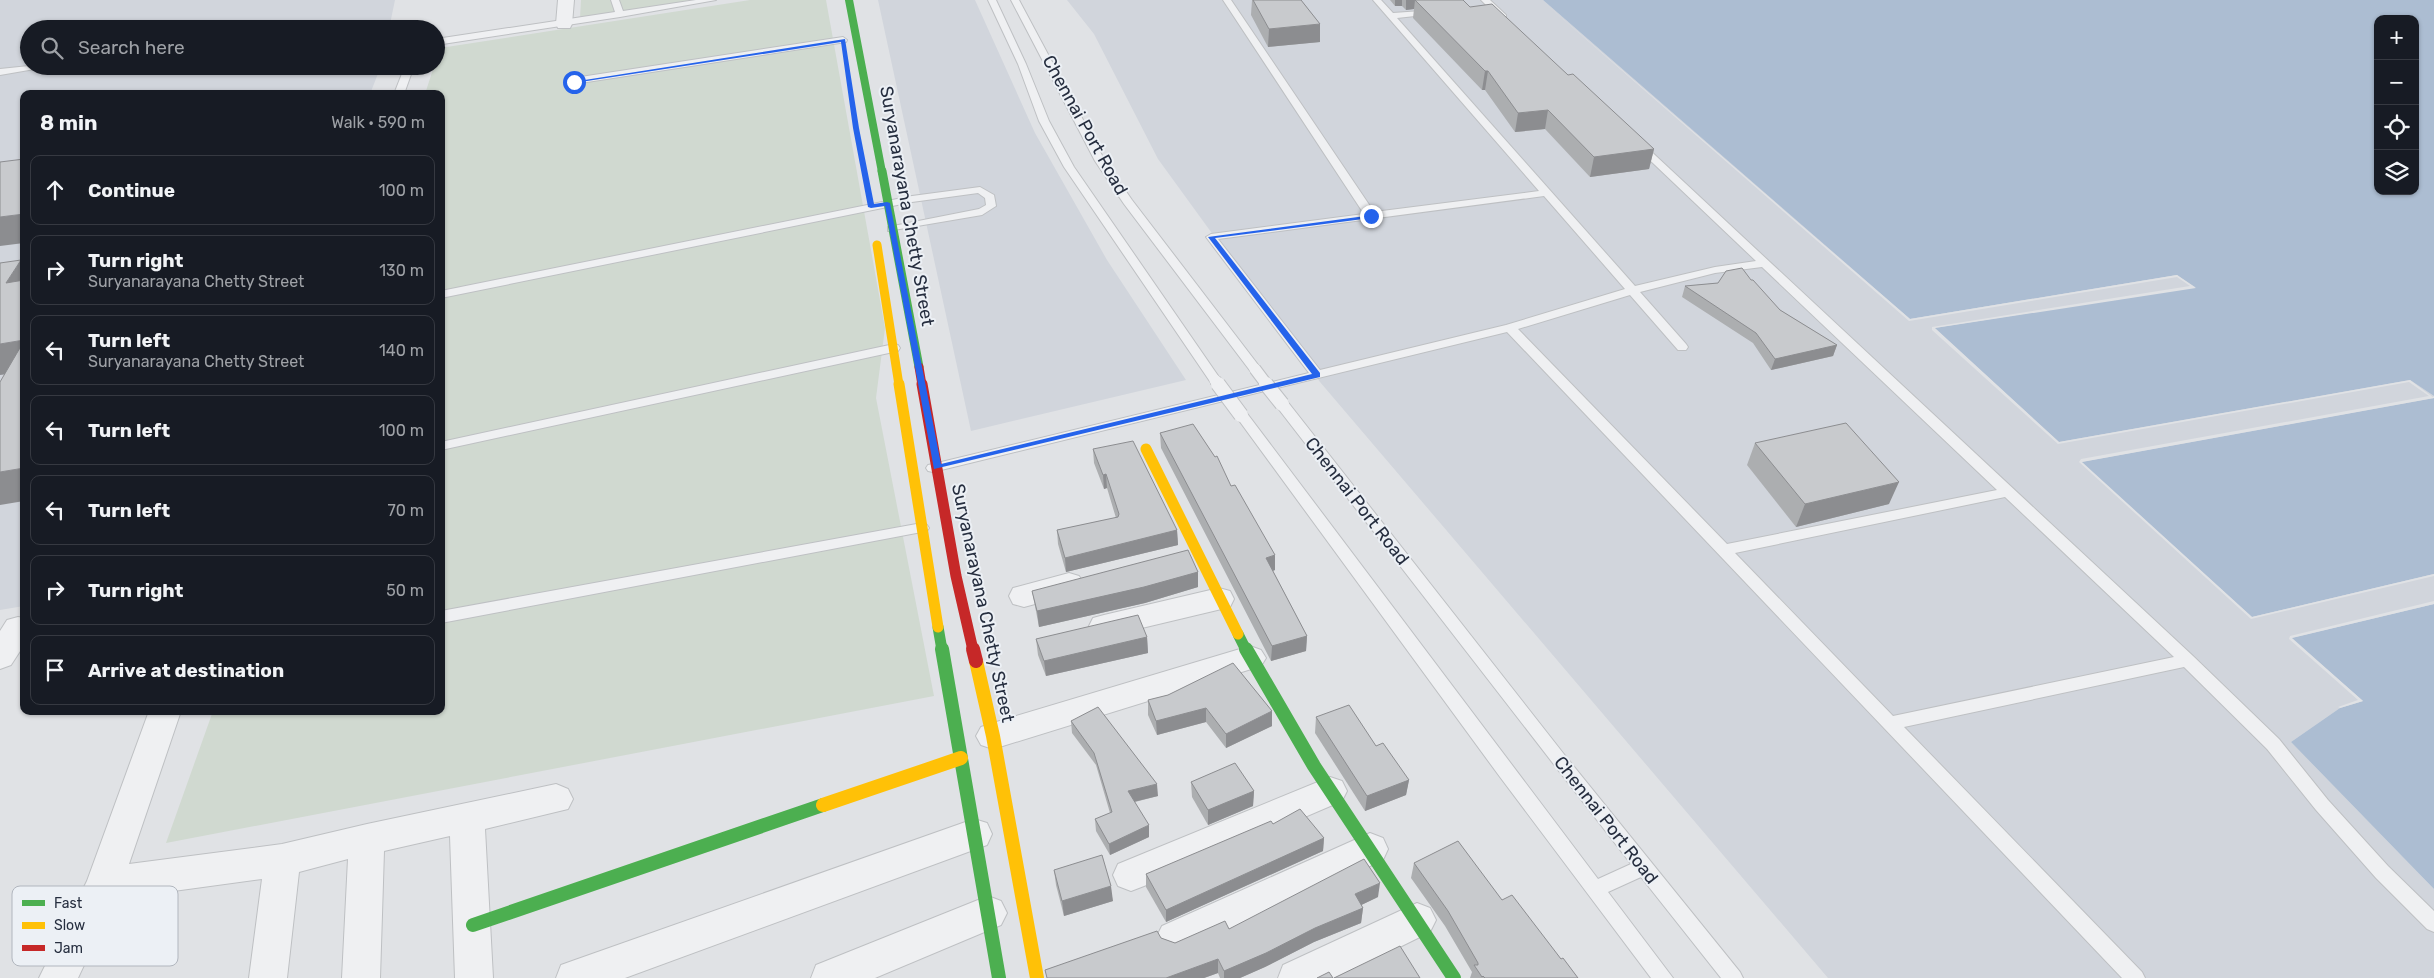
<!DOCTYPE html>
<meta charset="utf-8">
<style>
:root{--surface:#171b24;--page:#242831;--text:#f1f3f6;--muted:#9ea1a6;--line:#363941}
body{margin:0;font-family:Rubik,sans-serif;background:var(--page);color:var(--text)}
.controls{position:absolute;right:15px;top:15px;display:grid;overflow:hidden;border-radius:10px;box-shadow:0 1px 4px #0004}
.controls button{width:45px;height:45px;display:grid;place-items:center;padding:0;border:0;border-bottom:1px solid var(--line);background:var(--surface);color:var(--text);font:25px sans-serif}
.stop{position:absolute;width:15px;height:15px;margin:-11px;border:4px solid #2563eb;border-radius:50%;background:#fff}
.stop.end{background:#2563eb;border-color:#fff;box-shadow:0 1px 5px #0008}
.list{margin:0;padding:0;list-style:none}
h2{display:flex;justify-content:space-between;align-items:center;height:65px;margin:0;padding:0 20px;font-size:21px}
h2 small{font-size:16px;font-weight:400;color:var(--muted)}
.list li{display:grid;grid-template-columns:32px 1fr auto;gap:15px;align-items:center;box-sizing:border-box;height:70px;margin:0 10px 10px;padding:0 10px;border:1px solid var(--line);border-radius:10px}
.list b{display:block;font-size:19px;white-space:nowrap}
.list p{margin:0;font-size:16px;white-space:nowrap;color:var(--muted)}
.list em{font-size:16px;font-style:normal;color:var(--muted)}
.icon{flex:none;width:28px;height:28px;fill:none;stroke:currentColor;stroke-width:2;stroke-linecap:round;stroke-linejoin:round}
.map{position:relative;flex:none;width:2434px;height:978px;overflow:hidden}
.search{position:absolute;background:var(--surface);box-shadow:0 1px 4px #0004;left:20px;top:20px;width:425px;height:55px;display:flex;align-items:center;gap:12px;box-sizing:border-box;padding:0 18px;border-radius:28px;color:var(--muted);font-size:19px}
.panel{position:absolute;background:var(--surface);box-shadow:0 1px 4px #0004;left:20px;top:90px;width:425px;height:625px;border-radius:10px}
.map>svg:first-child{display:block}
.built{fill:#d1d5dc}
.green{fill:#d0d9d0}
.water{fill:#acbdd2;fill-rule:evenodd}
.pier{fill:#e0e2e5}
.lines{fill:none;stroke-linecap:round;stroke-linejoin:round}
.lane-casing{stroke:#bec0c3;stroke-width:2}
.street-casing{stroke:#bec0c3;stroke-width:2}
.lane{fill:#eff0f2;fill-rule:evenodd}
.street{fill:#eff0f2;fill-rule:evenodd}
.fast-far3{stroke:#4caf50;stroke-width:8}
.fast-far2{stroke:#4caf50;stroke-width:9}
.fast-far1{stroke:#4caf50;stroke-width:11}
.fast{stroke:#4caf50;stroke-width:14}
.slow-far2{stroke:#ffc107;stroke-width:9}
.slow-far1{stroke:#ffc107;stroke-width:11}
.slow{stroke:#ffc107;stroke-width:14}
.jam-far2{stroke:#c62828;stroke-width:9}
.jam-far1{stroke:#c62828;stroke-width:11}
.jam{stroke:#c62828;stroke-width:14}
.lane-bridge-far1-casing{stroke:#bec0c3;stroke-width:13;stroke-linecap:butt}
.lane-bridge-casing{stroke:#bec0c3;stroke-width:16;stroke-linecap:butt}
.lane-bridge-far1{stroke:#eff0f2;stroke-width:11}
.lane-bridge{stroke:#eff0f2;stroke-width:14}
.wall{fill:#acaeb0}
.shaded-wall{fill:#8c8d90}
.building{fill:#c8cacd;stroke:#8c8d90}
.route{fill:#2563eb}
.labels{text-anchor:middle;stroke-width:4;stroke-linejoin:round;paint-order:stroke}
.street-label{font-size:18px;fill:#262e3f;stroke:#ecf0f5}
.key{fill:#ecf0f5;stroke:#b1b6be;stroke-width:1}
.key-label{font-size:14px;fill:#262e3f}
</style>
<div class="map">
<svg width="2434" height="978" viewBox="0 0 2434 978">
<rect width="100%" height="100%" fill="#e0e2e5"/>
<g class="built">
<polygon points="0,0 395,0 389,29 29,29 29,66 381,66 370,94 24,94 24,606 0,610"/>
<polygon points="878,0 975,0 1035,133 1107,260 1186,380 971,431"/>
<polygon points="1067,0 1543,0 1910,319 2177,275 2410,380 2434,396 2252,617 2434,574 2434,604 2292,638 2363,701 2340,708 2291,742 2434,889 2434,978 1828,978 1320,382 1158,159 1094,34"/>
</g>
<g class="green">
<polygon points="581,0 692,0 580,18"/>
<polygon points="750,0 826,0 885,328 876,398 934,696 166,843 213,711 441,711 441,94 425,94 434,66 436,66 440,48"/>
</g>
<g class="water">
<path d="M 1543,0 L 2434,0 L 2434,396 L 2410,380 L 2059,442 L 1934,328 L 2195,287 L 2177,275 L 1910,319 ZM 2378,19 L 2415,19 L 2415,191 L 2378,191 Z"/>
<polygon points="2434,398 2434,574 2252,617 2081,462"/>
<polygon points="2434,604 2434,889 2291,742 2340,708 2363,701 2291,638"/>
</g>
<g class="pier">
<polygon points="1541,0 1910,319 2177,275 2196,288 1935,328 2059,442 2410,380 2434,398 2082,462 2252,617 2434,574 2434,576 2251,619 2079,462 2081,459 2429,396 2409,382 2058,444 1932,330 1932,327 2190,286 2177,277 1909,321"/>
<polygon points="2434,601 2434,604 2292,638 2363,701 2340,708 2338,707 2358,700 2289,639 2290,636"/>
</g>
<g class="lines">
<g class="lane-casing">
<g id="lane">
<polygon points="611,0 619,0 623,11 696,0 716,0 620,17 436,45 436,39 615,12"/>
<polygon points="988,0 996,0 1026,64 1049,121 1074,167 1221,380 1219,383 1211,383 1064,167 1039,121 1018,64"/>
<polygon points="1011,0 1019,0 1105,161 1132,200 1259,366 1261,369 1259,372 1251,372 1124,204 1095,161"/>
<path d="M 1223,0 L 1231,0 L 1374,212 L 1539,191 L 1373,0 L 1381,0 L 1393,13 L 1436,10 L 1437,12 L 1433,14 L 1397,18 L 1635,286 L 1715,267 L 1756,261 L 1634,145 L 1642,143 L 2193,656 L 2279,739 L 2328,800 L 2388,866 L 2434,911 L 2434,932 L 2427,929 L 2376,878 L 2316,810 L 2267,749 L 2184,667 L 1904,727 L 2142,972 L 2145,978 L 2122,978 L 1507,332 L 933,472 L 928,471 L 926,468 L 928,465 L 933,464 L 1309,373 L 1206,237 L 1211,234 L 1364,214 ZM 1544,196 L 1625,289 L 1506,325 L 1320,370 L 1218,239 ZM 1762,267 L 1997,490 L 1727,544 L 1518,329 L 1630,295 L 1678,350 L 1686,350 L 1688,347 L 1686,344 L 1640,292 L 1715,273 ZM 2005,497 L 2174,657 L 1893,716 L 1735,553 Z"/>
<polygon points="1481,0 1490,0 1506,15 1506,19 1500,19"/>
<polygon points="352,25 356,29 339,29 340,27"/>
<polygon points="843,37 847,40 846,42 574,84 569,81 574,78"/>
<polygon points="29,66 52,66 0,75 0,69"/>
<polygon points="405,66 414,66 404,94 394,94"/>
<polygon points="980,187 994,195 996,206 982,215 888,231 888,227 979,209 986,205 985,198 978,193 912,202 441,298 441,291 912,196"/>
<polygon points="894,344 898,345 900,348 898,351 441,450 441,442"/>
<polygon points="1282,400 1287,401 1563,753 1740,972 1743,978 1721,978 1641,877 1608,892 1673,978 1651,978 1500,777 1235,415 1241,411 1246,412 1598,879 1631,864 1277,407 1276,404 1277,401"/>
<polygon points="922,523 927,525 929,528 927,531 441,623 441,611"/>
</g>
</g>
<g class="street-casing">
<g id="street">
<polygon points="558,0 574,0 572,24 570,28 558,28 556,24"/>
<polygon points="1069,573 1079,576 1084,584 1079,592 1024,607 1013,604 1009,596 1013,588"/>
<polygon points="1219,588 1230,591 1234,599 1230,607 1104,637 1093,634 1089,626 1093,618 1104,615"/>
<polygon points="18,617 24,618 24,645 11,665 0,669 0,631 7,620"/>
<polygon points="1250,646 1261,650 1266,658 1261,666 993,749 981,745 976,736 981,727 993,723"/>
<polygon points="149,711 181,711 129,864 282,844 367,824 556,784 568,789 573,799 568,809 485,829 493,978 455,978 450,836 384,851 380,978 342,978 348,859 299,872 287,978 249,978 262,879 115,899 78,978 39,978 87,881"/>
<polygon points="1330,777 1342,781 1347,791 1342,801 1144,886 1131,891 1118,886 1113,875 1118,864"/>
<polygon points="974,819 987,823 992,834 987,845 625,978 556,978 561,965 575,960"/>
<polygon points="1370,833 1383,838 1388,849 1383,860 1188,950 1175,955 1162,950 1156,938 1162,926"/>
<polygon points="988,896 1001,901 1007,913 1001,925 875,978 811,978 816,965"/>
<polygon points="1417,903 1430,908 1436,920 1430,932 1337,978 1278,978 1283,965"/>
</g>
</g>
<use href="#lane" class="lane"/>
<use href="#street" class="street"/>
<polyline class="fast-far3" points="849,0 882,172"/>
<polyline class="fast-far2" points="882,171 919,367"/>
<g class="fast-far1">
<polyline points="938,627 942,650"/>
<polyline points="1238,634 1246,650"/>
</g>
<g class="fast">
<polyline points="942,649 999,978"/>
<polyline points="1246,649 1314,766 1454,978"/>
<polyline points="473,925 823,805"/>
</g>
<polyline class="slow-far2" points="877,245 899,385"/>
<g class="slow-far1">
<polyline points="899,384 938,627"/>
<polyline points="1146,449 1238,634"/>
</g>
<g class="slow">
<polyline points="976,661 993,736 1037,978"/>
<polyline points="823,805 961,758"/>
</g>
<polyline class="jam-far2" points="919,367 922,385"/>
<polyline class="jam-far1" points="922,384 956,576 973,650"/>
<polyline class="jam" points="973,649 976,661"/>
<g class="lane-bridge-far1-casing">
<g id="lane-bridge-far1">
<polyline points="1255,369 1267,385"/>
<polyline points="1215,380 1219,385"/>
</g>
</g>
<g class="lane-bridge-casing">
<g id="lane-bridge">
<polyline points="1218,384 1241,415"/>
<polyline points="1266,384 1282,404"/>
</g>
</g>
<use href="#lane-bridge-far1" class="lane-bridge-far1"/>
<use href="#lane-bridge" class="lane-bridge"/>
</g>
<g class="wall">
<polygon points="1252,0 1301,0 1320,24 1320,42 1268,47 1251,15"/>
<polygon points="1390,0 1463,0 1470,7 1568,75 1654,149 1649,169 1590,177 1545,129 1515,132 1485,90 1482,90 1413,18 1414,9 1406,10 1402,6 1395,6"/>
<polygon points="1751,280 1780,310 1837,345 1833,356 1771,370 1753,343 1682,297 1685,286"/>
<polygon points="1160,433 1231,486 1275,555 1275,570 1273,571 1307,636 1306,651 1271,661 1161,448"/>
<polygon points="1755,443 1889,504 1796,527 1747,465"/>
<polygon points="1093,449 1177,530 1178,545 1066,572 1058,544 1057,530 1116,518 1107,488 1104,489 1094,463"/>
<polygon points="1198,572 1198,587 1145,603 1039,627 1035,606 1032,591"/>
<polygon points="1147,637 1148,653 1046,676 1038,655 1036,639"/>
<polygon points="1148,700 1272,711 1272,726 1226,748 1206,722 1157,735 1148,715"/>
<polygon points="1316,717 1376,746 1409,780 1406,795 1365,811 1315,733"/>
<polygon points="1071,721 1158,796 1135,802 1149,837 1110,855 1096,831 1095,819 1110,813 1096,765 1072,733"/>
<polygon points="1191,782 1254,791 1253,806 1208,825 1192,797"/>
<polygon points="1273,824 1324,838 1323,851 1166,922 1146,887 1146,874"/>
<polygon points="1414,863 1502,900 1561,959 1578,978 1470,978 1472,972 1445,926 1411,878"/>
<polygon points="1054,870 1113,901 1064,916 1056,885"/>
<polygon points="1378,897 1361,905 1363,908 1361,923 1314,942 1265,967 1240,978 1220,978 1218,973 1204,978 1047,978 1045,970 1161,938 1175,943 1229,929"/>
</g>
<g class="shaded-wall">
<rect x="1395" y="0" width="7" height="6"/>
<polygon points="1406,0 1450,0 1415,0 1414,9 1406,10"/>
<polygon points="1320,24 1320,42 1268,47 1269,29"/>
<polygon points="1485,71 1488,71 1485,90 1482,90"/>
<polygon points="1548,110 1545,129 1515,132 1518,113"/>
<polygon points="1654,149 1649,169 1590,177 1594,157"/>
<polygon points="24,214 24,243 0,246 0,217"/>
<polygon points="21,260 24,264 24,307 6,283"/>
<polygon points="24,340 24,372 0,375 0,344"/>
<polygon points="1837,345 1833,356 1771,370 1775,359"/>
<polygon points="24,468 24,501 0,505 0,472"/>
<polygon points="1106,474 1107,488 1104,489 1103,475"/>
<polygon points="1899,482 1889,504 1796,527 1805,504"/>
<polygon points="1177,530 1178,545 1066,572 1065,558"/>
<polygon points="1275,555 1275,570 1266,573 1266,558"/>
<polygon points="1198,572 1198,587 1145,603 1039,627 1037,611"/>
<polygon points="1307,636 1306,651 1271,661 1272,646"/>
<polygon points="1147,637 1148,653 1046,676 1044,661"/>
<polygon points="1206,708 1206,722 1157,735 1156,721"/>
<polygon points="1272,711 1272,726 1226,748 1226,734"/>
<polygon points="1409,780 1406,795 1365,811 1367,796"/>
<polygon points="1157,784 1158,796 1129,803 1128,791"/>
<polygon points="1254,791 1253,806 1208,825 1208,810"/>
<polygon points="1149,825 1149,837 1110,855 1109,844"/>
<polygon points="1324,838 1323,851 1166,922 1166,910"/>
<polygon points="1380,883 1378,897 1353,909 1355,894"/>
<polygon points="1111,886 1113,901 1064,916 1062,901"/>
<polygon points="1363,908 1361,923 1314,942 1265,967 1240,978 1224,978 1224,971 1315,928"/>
<polygon points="1218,959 1218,973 1204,978 1166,978"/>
</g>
<g class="building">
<polygon points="1253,0 1301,0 1320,24 1269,29"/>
<polygon points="1415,0 1463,0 1470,7 1492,4 1568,75 1573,74 1654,149 1594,157 1548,110 1518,113 1488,71 1485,71"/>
<polygon points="24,159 24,214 0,217 0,162"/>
<polygon points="21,260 6,283 24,280 24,340 0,344 0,263"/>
<polygon points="1742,268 1751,280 1753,280 1780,310 1837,345 1775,359 1756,333 1685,286 1718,283 1726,271"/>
<polygon points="24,341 24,468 0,472 0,382"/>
<polygon points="1846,423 1899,482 1805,504 1755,443"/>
<polygon points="1193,424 1215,457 1217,456 1231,486 1235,485 1275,555 1266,558 1307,636 1272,646 1160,433"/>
<polygon points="1133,441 1177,530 1065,558 1057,530 1118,517 1119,514 1106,474 1103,475 1093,449"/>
<polygon points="1188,550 1198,572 1144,587 1037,611 1032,591"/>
<polygon points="1138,615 1147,637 1044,661 1036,639"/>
<polygon points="1233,663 1272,711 1226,734 1206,708 1156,721 1148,700 1168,695"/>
<polygon points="1349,705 1376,746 1383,743 1409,780 1367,796 1316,717"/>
<polygon points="1098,707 1157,784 1128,791 1149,825 1109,844 1095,819 1112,812 1094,753 1071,721"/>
<polygon points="1235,763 1254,791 1208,810 1191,782"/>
<polygon points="1300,809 1324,838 1166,910 1146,874 1271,821 1273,824"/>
<polygon points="1458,841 1502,900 1512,895 1561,959 1563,958 1578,978 1485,978 1483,976 1482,977 1474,965 1478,965 1478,963 1448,911 1414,863"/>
<polygon points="1102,855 1111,886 1062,901 1054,870"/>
<polygon points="1364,859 1380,883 1355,894 1363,908 1315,928 1266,953 1224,971 1218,959 1166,978 1047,978 1045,970 1157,931 1161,938 1175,943 1225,921 1229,929"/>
<polygon points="1400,946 1420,978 1334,978"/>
<polygon points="1329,972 1333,978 1317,978"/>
</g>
<polygon class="route" points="845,39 859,128 874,204 887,202 890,203 941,464 1312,374 1208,237 1373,215 1371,218 1215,238 1320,373 1320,377 934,469 885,206 871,208 868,207 853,128 841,42 574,83 572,82"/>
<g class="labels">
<g class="street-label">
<text transform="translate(1085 125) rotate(61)" y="6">Chennai Port Road</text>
<text transform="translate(907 206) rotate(80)" y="6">Suryanarayana Chetty Street</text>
<text transform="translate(1357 501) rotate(52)" y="6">Chennai Port Road</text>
<text transform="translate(983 603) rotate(78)" y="6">Suryanarayana Chetty Street</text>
<text transform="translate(1606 820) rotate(52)" y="6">Chennai Port Road</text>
</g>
</g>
<rect x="12" y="886" width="166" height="80" rx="8" class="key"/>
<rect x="22" y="900" width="23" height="6" fill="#4caf50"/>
<rect x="22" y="922" width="23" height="7" fill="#ffc107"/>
<rect x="22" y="945" width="23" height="6" fill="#c62828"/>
<g class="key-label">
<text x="54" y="908">Fast</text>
<text x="54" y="930">Slow</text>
<text x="54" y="953">Jam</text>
</g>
</svg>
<div class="controls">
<button>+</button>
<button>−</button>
<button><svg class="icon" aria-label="locate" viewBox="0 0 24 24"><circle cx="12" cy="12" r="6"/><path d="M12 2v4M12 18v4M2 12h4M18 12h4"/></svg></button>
<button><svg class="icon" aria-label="layers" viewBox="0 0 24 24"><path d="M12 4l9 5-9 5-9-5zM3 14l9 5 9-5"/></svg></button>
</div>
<div class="stop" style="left:574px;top:82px"></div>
<div class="stop end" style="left:1371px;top:216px"></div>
<div class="search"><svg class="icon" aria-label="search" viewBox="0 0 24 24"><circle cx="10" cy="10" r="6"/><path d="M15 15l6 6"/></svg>Search here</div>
<section class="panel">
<h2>8 min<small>Walk · 590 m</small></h2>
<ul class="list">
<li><svg class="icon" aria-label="ahead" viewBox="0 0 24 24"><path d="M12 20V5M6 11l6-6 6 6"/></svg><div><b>Continue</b></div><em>100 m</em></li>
<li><svg class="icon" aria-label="right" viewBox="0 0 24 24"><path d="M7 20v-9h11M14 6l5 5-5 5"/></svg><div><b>Turn right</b><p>Suryanarayana Chetty Street</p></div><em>130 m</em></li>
<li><svg class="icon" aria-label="left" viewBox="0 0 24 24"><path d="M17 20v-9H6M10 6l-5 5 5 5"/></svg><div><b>Turn left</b><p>Suryanarayana Chetty Street</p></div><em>140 m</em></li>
<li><svg class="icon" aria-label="left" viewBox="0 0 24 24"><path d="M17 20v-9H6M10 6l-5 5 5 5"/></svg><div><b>Turn left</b></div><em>100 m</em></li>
<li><svg class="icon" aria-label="left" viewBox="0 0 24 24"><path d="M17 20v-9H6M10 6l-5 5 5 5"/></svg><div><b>Turn left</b></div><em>70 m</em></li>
<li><svg class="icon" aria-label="right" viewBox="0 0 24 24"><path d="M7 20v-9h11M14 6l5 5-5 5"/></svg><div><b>Turn right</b></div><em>50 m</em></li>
<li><svg class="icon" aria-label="arrive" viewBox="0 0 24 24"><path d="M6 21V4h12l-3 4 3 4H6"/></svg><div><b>Arrive at destination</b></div></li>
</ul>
</section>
</div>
